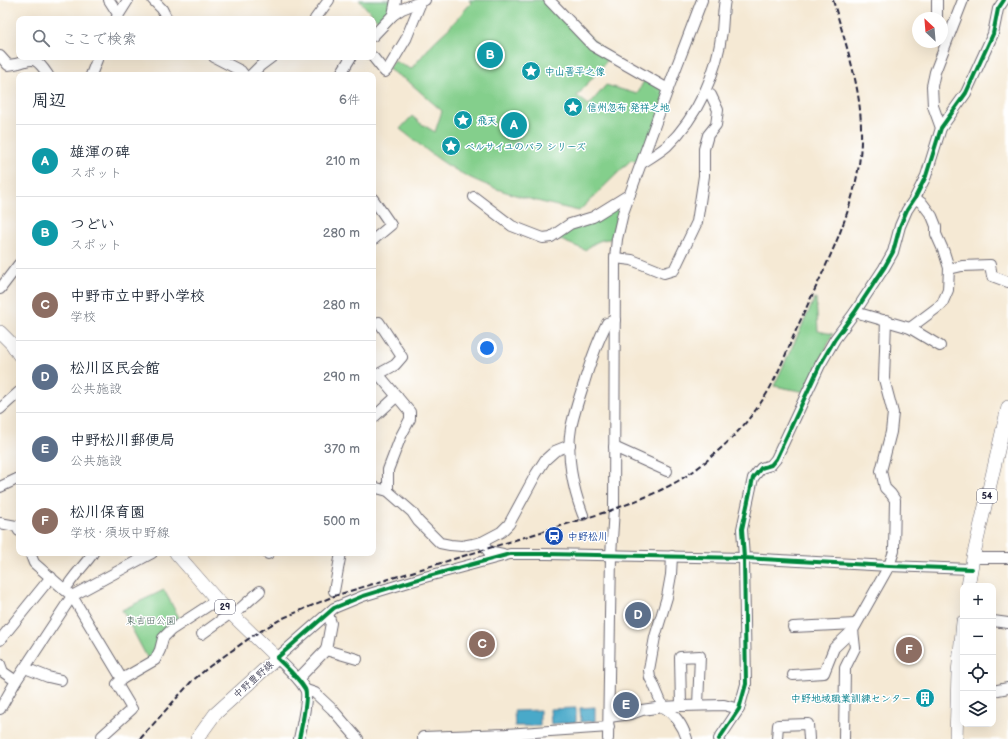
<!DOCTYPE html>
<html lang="ja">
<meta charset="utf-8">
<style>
:root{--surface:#fff;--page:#f6f6f7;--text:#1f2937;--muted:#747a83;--line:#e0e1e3;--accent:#db2777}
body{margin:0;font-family:"Balsamiq Sans","Klee One",sans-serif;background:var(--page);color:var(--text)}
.controls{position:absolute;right:12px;bottom:12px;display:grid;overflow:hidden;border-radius:8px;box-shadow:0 4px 16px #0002}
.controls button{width:36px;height:36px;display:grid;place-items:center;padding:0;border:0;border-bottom:1px solid var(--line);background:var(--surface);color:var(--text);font:20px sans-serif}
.compass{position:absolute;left:912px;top:12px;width:36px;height:36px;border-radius:50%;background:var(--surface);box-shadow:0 4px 16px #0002;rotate:334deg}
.you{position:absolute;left:487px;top:348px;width:14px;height:14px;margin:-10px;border:3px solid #fff;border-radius:50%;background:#1a73e8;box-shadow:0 0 0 6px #1a73e833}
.badge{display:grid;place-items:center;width:26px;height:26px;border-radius:50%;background:var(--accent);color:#fff;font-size:13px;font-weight:700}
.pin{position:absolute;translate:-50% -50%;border:2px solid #fff;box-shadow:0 1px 4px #0006}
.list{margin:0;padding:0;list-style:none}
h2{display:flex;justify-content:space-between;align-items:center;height:52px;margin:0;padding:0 16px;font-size:17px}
h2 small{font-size:13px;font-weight:400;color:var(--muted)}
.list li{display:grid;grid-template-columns:26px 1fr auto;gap:12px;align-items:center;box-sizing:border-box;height:72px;padding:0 16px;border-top:1px solid var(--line)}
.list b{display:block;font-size:15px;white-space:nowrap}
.list p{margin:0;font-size:13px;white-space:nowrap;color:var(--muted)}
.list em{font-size:13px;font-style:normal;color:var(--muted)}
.icon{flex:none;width:22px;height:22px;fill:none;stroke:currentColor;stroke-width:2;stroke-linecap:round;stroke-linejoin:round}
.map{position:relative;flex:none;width:1008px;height:739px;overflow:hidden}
.search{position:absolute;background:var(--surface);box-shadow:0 4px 16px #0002;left:16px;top:16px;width:360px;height:44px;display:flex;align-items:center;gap:10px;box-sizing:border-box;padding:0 14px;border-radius:8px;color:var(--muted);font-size:15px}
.panel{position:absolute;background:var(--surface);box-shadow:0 4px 16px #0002;left:16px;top:72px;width:360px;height:484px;border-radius:8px}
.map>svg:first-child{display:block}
.green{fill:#84cf8c;stroke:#537864}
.water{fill:#4aa9c9;stroke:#366682}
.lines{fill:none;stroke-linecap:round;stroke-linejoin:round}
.minor-casing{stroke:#6c6871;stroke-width:12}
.major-casing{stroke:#6c6871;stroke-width:14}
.minor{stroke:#fff;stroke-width:10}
.major{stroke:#fff;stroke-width:13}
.rail{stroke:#22223b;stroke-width:2;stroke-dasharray:6 3;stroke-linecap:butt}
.cycleway-casing{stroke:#fff;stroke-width:6}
.cycleway{stroke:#00873e;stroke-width:4}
.labels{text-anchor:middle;stroke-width:3;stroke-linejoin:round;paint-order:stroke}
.shield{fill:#fff;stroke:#646476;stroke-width:1}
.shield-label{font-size:9px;font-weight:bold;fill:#22223b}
.culture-label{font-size:10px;font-weight:bold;fill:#0d838f;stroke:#fff;text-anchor:start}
.transit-label{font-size:10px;font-weight:bold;fill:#164399;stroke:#fff;text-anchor:start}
.park-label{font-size:10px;fill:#445f57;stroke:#fff}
.street-label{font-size:10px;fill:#22223b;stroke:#fff}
</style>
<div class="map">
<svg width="1008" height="739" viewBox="0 0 1008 739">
<rect width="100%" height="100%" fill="#fff"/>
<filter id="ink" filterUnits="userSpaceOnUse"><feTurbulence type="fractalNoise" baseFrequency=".025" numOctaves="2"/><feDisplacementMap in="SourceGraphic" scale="8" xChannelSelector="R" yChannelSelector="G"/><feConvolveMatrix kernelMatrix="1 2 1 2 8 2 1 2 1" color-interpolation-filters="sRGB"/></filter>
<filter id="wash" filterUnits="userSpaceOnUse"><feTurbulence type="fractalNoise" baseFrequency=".012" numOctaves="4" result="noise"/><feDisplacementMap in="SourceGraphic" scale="16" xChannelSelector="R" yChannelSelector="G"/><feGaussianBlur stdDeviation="0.9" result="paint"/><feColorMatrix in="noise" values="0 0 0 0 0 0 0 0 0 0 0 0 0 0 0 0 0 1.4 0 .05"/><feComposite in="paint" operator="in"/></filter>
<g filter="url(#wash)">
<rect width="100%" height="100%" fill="#f5e9d4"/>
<g class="green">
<polygon points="359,0 394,0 391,16 382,25"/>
<path d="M 469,0 L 549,0 L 611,56 L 577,96 L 589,105 L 606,85 L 637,94 L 646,77 L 668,89 L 642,163 L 631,160 L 579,211 C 536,201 493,192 454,169 C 435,158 418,143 400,129 L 412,116 L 420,123 L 435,132 L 442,111 L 409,82 L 388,69 L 394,61 L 411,69 L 434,42 L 449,28 L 471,3 Z"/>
<path d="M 619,206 L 620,206 L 611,239 C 600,239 594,243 585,250 L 558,239 L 572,228 Z"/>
<polygon points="815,298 816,298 818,331 833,334 805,392 774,386"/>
<polygon points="164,590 182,623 171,630 150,663 122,610"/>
</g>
<g class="water">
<polygon points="595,707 595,721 581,722 580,708"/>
<polygon points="576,708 576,722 551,724 550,709"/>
<polygon points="540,710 540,726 515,726 514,711"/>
</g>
</g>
<g filter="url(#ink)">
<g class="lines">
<g class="minor-casing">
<g id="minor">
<polyline points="109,0 118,14"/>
<polyline points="153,0 162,9 167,19"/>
<polyline points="549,0 593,46 668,89"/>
<polyline points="393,15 396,0"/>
<polyline points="937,18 937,0"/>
<polyline points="116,19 128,0"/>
<polyline points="315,19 329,0"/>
<polyline points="373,36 393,15 402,9 425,0"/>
<path d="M 0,56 L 8,65 C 30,64 31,49 48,75"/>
<polyline points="214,57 241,71 244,75"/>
<polyline points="373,57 385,72 388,69 406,39 421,2"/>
<polyline points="91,75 98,57"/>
<polyline points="251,75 260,66 272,57"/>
<polyline points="340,75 351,57"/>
<polyline points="941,128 933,106 932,86 935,72 963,0"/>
<path d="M 642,163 C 650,158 660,152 667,146 C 698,116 717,73 722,31 C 723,21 723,10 725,0"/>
<polyline points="474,197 512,226 543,238 551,237 570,224 593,217 630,194"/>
<polyline points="373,199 391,225 373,240"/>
<polyline points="615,258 632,260 664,273 674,270 697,222 704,176 704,149 708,135 716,125 718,110 711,95 705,92"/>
<polyline points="949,269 962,266 990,265 992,276 1008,282"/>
<polyline points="0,289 19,264"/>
<polyline points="855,312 910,328 940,346"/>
<polyline points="910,328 942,304 948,290 949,268 944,252 936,234 936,226 932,216 923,204 915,198"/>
<polyline points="379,375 410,412 410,419 401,436 388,470 388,491"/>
<polyline points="373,377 395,365 402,357 379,322"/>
<polyline points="0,409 19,392"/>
<polyline points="373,418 397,396"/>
<polyline points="614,447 667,471"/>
<polyline points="0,487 19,478"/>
<polyline points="373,487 388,491 412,512 418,521 440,543 450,545 462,546 473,544 482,542 501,532 509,524 536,474 545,460 555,451 570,445"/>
<path d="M 583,515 C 573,489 566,456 571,428 C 574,413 579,398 584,383 C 590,363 597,342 607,323 L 615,320"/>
<polyline points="0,523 16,526 19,531"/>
<polyline points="482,542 488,551 503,554"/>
<polyline points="30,553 34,563 65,590"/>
<polyline points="268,554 269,553"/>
<path d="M 672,556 L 671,575 L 667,597 L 655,637 L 649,670 L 650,678 L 653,683 L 663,707 C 675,714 683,726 687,739"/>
<polyline points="973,558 1008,558"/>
<polyline points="334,591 341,553"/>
<polyline points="328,614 331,623 326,650 357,659"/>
<polyline points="233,615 260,591"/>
<polyline points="993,621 1008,623"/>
<polyline points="793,627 856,624"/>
<polyline points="202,634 231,613"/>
<polyline points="0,640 51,577"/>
<polyline points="0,664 3,672 16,681"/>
<polyline points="25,668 48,677 61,680"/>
<polyline points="793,675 824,673 834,648 853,630 889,566 894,551 895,500 891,494 885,488 881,471 891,432 893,413 884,379 886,320"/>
<polyline points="122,679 155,660 160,650 163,638 171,630 217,600"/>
<polyline points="298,679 326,650"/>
<polyline points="306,690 315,693 332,709 358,739"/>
<polyline points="993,691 1008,688"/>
<polyline points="681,706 680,657 700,656 698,705"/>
<path d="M 0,709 L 16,681 L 72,596 L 65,590 C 73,576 84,566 93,553"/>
<polyline points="609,717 631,714 642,710 663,707 681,706 724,705 739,709"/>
<polyline points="102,736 132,709 117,684 122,679 72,596 152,553"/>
<path d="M 299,739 C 301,729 309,696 305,689 C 298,677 286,667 277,658 L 334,608 L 363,596 L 425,577 L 510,554 L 547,554 L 744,558 L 889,566 L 971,569"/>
<polyline points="423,739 423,737 506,734 609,727"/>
<polyline points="608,739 611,555 614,509 615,258 617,239 623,213 668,89 702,0"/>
<polyline points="719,739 739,709 746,684 744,558 742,529 753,478 761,468 771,465 776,459 820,365 835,339 855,312 884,268 893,252 900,226 907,210 915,198 926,176 941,128 966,93 993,34 998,9 1004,0"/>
<polyline points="777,739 778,725 808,724 809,739"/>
<polyline points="844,739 845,668 855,648 853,630"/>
</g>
</g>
<g class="major-casing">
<g id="major">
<polyline points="0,332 12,344 19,355"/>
<polyline points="176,553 217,600 277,658 215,714 197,739"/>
<polyline points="968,586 973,558 1008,407"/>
<polyline points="956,739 958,673 963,622"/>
</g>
</g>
<use href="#minor" class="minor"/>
<use href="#major" class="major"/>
<path class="rail" d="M 140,739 L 191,682 L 210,666 L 254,635 L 281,619 L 334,596 L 609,511 C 647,497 682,484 712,456 C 735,437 755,414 770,388 C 782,366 791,340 802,317 C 829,258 863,196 861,130 C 861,85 845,43 833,0"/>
<g class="cycleway-casing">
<g id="cycleway">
<path d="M 299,739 C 301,729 309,696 305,689 C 298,677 286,667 277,658 L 334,608 L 363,596 L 425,577 L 510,554 L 547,554 L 744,558 L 889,566 L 971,569"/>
<polyline points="719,739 739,709 746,684 744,558 742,529 753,478 761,468 771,465 776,459 820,365 835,339 855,312 884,268 893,252 900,226 907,210 915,198 926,176 941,128 966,93 993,34 998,9 1004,0"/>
</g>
</g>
<use href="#cycleway" class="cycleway"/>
</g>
</g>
<defs>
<g id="sight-disc" transform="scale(1)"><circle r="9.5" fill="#0f9aa8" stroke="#fff"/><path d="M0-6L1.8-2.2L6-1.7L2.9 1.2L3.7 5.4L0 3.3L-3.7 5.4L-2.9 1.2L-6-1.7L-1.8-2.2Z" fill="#fff"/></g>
<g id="station-disc" transform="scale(1)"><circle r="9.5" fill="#1a4fb4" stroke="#fff"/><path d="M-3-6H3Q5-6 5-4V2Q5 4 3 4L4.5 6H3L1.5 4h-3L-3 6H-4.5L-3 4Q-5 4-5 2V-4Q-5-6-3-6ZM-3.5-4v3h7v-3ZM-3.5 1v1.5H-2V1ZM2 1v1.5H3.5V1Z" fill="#fff"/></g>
<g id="building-disc" transform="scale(1)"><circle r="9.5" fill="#0f9aa8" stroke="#fff"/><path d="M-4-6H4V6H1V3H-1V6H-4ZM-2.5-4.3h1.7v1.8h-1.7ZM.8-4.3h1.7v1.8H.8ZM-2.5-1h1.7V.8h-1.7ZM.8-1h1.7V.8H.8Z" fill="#fff"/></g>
</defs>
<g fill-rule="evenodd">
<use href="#sight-disc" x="531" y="71"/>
<use href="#sight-disc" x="573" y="107"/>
<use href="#sight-disc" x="463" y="120"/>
<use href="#sight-disc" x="451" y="146"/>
<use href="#station-disc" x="554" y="536"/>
<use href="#building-disc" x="925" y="698"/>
</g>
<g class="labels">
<g class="shield">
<rect x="977" y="489" width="20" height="14" rx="3"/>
<rect x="215" y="600" width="20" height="14" rx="3"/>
</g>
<g class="shield-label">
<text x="987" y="499">54</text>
<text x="225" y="610">29</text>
</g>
<g class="culture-label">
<text x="545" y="75">中山晋平之像</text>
<text x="587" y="111">信州忽布 発祥之地</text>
<text x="477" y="124">飛天</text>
<text x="465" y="150">ベルサイユのバラ シリーズ</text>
<text x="911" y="702" text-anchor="end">中野地域職業訓練センター</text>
</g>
<g class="transit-label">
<text x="568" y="540">中野松川</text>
</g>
<g class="park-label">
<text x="151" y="624">東吉田公園</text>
</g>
<g class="street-label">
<text transform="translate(253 679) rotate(-42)" y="4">中野豊野線</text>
</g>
</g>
</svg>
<div class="controls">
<button>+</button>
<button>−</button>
<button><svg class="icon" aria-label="locate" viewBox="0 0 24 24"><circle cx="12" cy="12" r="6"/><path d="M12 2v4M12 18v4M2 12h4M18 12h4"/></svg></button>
<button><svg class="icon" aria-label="layers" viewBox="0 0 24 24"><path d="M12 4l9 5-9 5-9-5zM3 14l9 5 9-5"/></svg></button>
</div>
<svg class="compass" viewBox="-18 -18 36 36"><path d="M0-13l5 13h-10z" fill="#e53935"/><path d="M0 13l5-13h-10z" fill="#747a83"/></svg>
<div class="you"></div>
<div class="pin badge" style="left:514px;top:125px;background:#0f9aa8">A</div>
<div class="pin badge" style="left:490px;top:55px;background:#0f9aa8">B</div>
<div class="pin badge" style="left:482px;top:644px;background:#8d6e63">C</div>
<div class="pin badge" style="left:638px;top:615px;background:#5c6f8a">D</div>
<div class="pin badge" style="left:626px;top:705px;background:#5c6f8a">E</div>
<div class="pin badge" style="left:909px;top:650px;background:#8d6e63">F</div>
<div class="search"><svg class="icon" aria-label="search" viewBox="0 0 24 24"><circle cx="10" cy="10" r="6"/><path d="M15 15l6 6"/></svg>ここで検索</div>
<section class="panel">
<h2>周辺<small>6件</small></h2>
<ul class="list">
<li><span class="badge" style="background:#0f9aa8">A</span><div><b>雄渾の碑</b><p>スポット</p></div><em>210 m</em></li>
<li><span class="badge" style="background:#0f9aa8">B</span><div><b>つどい</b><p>スポット</p></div><em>280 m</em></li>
<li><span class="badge" style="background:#8d6e63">C</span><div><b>中野市立中野小学校</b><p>学校</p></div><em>280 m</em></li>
<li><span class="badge" style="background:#5c6f8a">D</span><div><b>松川区民会館</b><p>公共施設</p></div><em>290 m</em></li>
<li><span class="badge" style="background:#5c6f8a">E</span><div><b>中野松川郵便局</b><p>公共施設</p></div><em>370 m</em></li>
<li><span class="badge" style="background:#8d6e63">F</span><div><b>松川保育園</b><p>学校 · 須坂中野線</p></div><em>500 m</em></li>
</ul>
</section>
</div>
